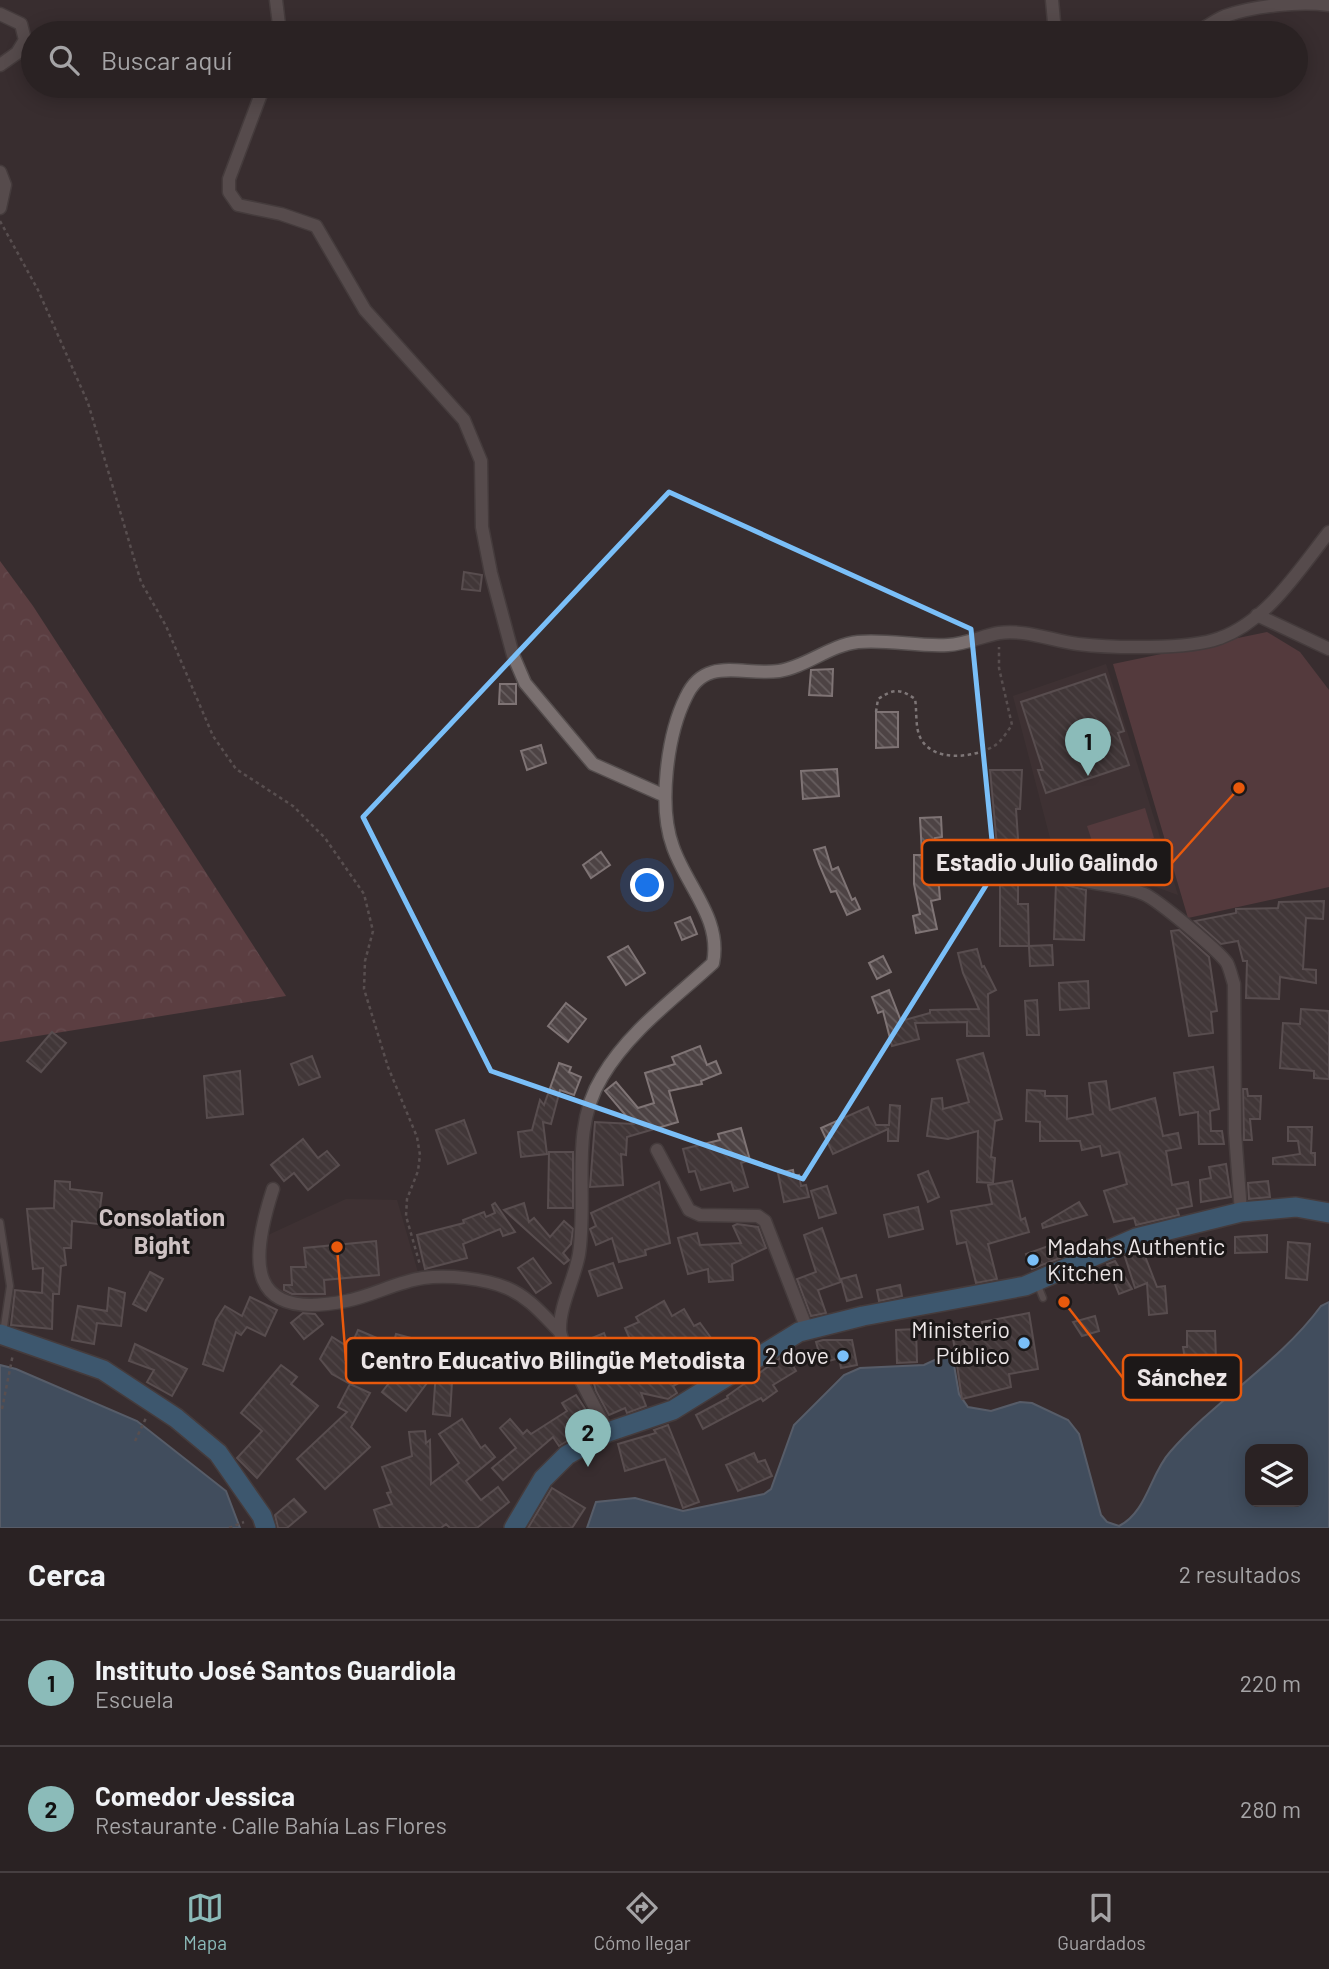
<!DOCTYPE html>
<html lang="es">
<meta charset="utf-8">
<style>
:root{--surface:#2a2223;--page:#362f30;--text:#f1f3f6;--muted:#a5a4a6;--line:#463f41;--accent:#8bbbb9}
body{margin:0;font-family:Barlow,sans-serif;background:var(--page);color:var(--text)}
.controls{position:absolute;right:21px;bottom:21px;display:grid;overflow:hidden;border-radius:14px;box-shadow:0 4px 18px #0003}
.controls button{width:63px;height:63px;display:grid;place-items:center;padding:0;border:0;border-bottom:2px solid var(--line);background:var(--surface);color:var(--text);font:35px sans-serif}
.you{position:absolute;left:648px;top:886px;width:24px;height:24px;margin:-18px;border:5px solid #fff;border-radius:50%;background:#1a73e8;box-shadow:0 0 0 10px #1a73e833}
.badge{display:grid;place-items:center;width:46px;height:46px;border-radius:50%;background:var(--accent);color:#111;font-size:23px;font-weight:700}
.pin{position:absolute;translate:-50% -58px;filter:drop-shadow(0 2px 4px #0008)}
.pin::after{content:'';position:absolute;top:37px;width:24px;height:21px;background:inherit;clip-path:polygon(0 0,100% 0,50% 100%)}
.list{margin:0;padding:0;list-style:none}
h2{display:flex;justify-content:space-between;align-items:center;height:91px;margin:0;padding:0 28px;font-size:30px}
h2 small{font-size:23px;font-weight:400;color:var(--muted)}
.list li{display:grid;grid-template-columns:46px 1fr auto;gap:21px;align-items:center;box-sizing:border-box;height:126px;padding:0 28px;border-top:2px solid var(--line)}
.list b{display:block;font-size:26px;white-space:nowrap}
.list p{margin:0;font-size:23px;white-space:nowrap;color:var(--muted)}
.list em{font-size:23px;font-style:normal;color:var(--muted)}
.icon{flex:none;width:38px;height:38px;fill:none;stroke:currentColor;stroke-width:2;stroke-linecap:round;stroke-linejoin:round}
.map{position:relative;flex:none;width:1329px;height:1528px;overflow:hidden}
.search{position:absolute;background:var(--surface);box-shadow:0 4px 18px #0003;left:21px;right:21px;top:21px;height:77px;display:flex;align-items:center;gap:18px;box-sizing:border-box;padding:0 24px;border-radius:38px;color:var(--muted);font-size:26px}
.sheet{height:343px;background:var(--surface)}
nav{display:flex;justify-content:space-around;align-items:center;box-sizing:border-box;height:98px;border-top:2px solid var(--line);background:var(--surface);font-size:19px;color:var(--muted)}
nav a{display:grid;justify-items:center;gap:4px}
nav .on{color:var(--accent)}
.map>svg:first-child{display:block}
.built{fill:#463738}
.forest{fill:url(#forest-crowns)}
.pitch{fill:#774a4f}
.water{fill:#4c7496;stroke:#7c96ae;stroke-width:2;fill-rule:evenodd}
.building{fill:url(#building-back-hatch);stroke:#7f7475;stroke-width:2}
.lines{fill:none;stroke-linecap:round;stroke-linejoin:round}
.lane-casing{stroke:#544d4d;stroke-width:9}
.street-casing{stroke:#544d4d;stroke-width:15}
.primary-casing{stroke:#544d4d;stroke-width:22}
.path{stroke:#7e7677;stroke-width:2.5;stroke-dasharray:3.5 3.5;stroke-linecap:butt}
.lane{stroke:#7a7070;stroke-width:6}
.street{stroke:#7a7070;stroke-width:12}
.primary{stroke:#4489ba;stroke-width:19}
.marked{fill:none;stroke:#7abff8;stroke-width:5;stroke-linejoin:round}
.poi-dot{fill:#7abff8;stroke:#1c1818;stroke-width:2.5}
.labels{text-anchor:middle;stroke-width:6;stroke-linejoin:round;paint-order:stroke}
.poi-label{font-size:23px;fill:#ebe5e6;stroke:#1c1818;text-anchor:end}
.neighbourhood-label{font-size:24px;font-weight:bold;fill:#cec2c3;stroke:#1c1818}
.leader{fill:none;stroke:#e8590c;stroke-width:2.5}
.callout-dot{fill:#e8590c;stroke:#1c1818;stroke-width:2.5}
.callout{fill:#1c1818;stroke:#e8590c;stroke-width:2.5}
.callout-label{font-size:24px;text-anchor:middle;font-weight:bold;fill:#ebe5e6}
</style>
<div class="map">
<svg width="1329" height="1528" viewBox="0 0 1329 1528">
<defs>
<pattern id="forest-crowns" width="20" height="18" patternUnits="userSpaceOnUse" patternTransform="scale(1.75)"><rect width="20" height="18" fill="#865258"/><path d="M2 6a3 3 0 1 1 6 0M12 15a3 3 0 1 1 6 0" fill="none" stroke="#976b70"/></pattern>
<pattern id="building-back-hatch" width="6" height="6" patternUnits="userSpaceOnUse" patternTransform="scale(1.75)"><rect width="6" height="6" fill="#4d4344"/><path d="M-1 5l2 2M0 0l6 6M5-1l2 2" fill="none" stroke="#675e5f"/></pattern>
</defs>
<rect width="100%" height="100%" fill="#382e2f"/>
<g class="built">
<polygon points="1106,664 1178,895 1107,869 1055,857 1013,696"/>
<polygon points="346,1199 397,1200 419,1276 318,1300 290,1299 268,1284 263,1258 266,1236"/>
</g>
<polygon class="forest" points="0,561 33,606 286,996 0,1042"/>
<g class="pitch">
<polygon points="1267,632 1300,652 1329,690 1329,887 1188,918 1113,664"/>
<polygon points="1145,808 1154,838 1097,856 1087,826"/>
</g>
<g class="water">
<path d="M 1329,1302 L 1329,1528 L 587,1528 L 596,1502 L 635,1498 L 683,1511 L 764,1494 L 771,1489 L 794,1425 L 844,1375 L 860,1368 L 924,1365 L 943,1356 L 953,1359 L 959,1394 L 968,1407 L 991,1411 L 1020,1402 L 1032,1403 L 1068,1420 L 1079,1434 L 1101,1515 L 1107,1522 L 1119,1526 C 1147,1512 1150,1474 1170,1452 C 1216,1399 1279,1363 1321,1306 ZM 1250,1449 L 1303,1449 L 1303,1502 L 1250,1502 Z"/>
<polygon points="0,1365 16,1369 137,1421 226,1491 240,1528 0,1528"/>
</g>
<g class="building">
<polygon points="464,572 482,575 480,591 462,589"/>
<polygon points="833,669 832,696 809,695 811,670"/>
<polygon points="1105,674 1124,731 1118,733 1129,765 1046,793 1038,770 1043,770 1021,702"/>
<polygon points="500,684 516,684 516,704 499,704"/>
<polygon points="876,712 898,712 898,747 876,748"/>
<polygon points="541,745 546,763 527,770 521,751"/>
<polygon points="837,769 839,796 803,799 801,771"/>
<polygon points="990,770 1022,770 1020,809 1016,809 1019,853 1042,850 1043,864 999,868"/>
<polygon points="941,817 942,837 935,838 940,899 931,901 937,929 916,933 913,916 920,914 914,884 914,855 922,855 920,818"/>
<polygon points="825,847 832,870 838,867 852,900 855,898 860,909 847,915 836,891 831,892 819,864 814,850"/>
<polygon points="601,852 610,865 591,878 583,865"/>
<polygon points="1000,881 1018,881 1018,904 1028,904 1029,946 1000,946"/>
<polygon points="1056,883 1086,890 1084,940 1054,939"/>
<polygon points="1324,901 1323,919 1306,918 1303,969 1316,970 1316,983 1280,977 1279,999 1246,998 1247,961 1243,961 1238,941 1221,944 1195,921 1236,913 1236,909 1278,908 1279,902"/>
<polygon points="690,917 697,934 682,940 675,923"/>
<polygon points="1179,930 1209,957 1217,1011 1211,1012 1213,1033 1189,1036 1171,931"/>
<polygon points="1052,945 1053,965 1030,966 1029,946"/>
<polygon points="628,946 645,973 626,985 608,957"/>
<polygon points="977,949 982,967 984,966 996,990 988,994 989,1036 967,1036 967,1022 915,1023 919,1039 892,1046 883,1011 878,1013 872,997 889,990 901,1021 930,1013 930,1010 979,1009 963,973 958,953"/>
<polygon points="883,956 891,972 877,979 869,963"/>
<polygon points="1088,981 1089,1008 1060,1010 1059,983"/>
<polygon points="1037,1000 1039,1035 1027,1035 1025,1001"/>
<polygon points="566,1003 586,1019 568,1042 548,1026"/>
<polygon points="1301,1009 1329,1011 1329,1079 1314,1078 1314,1071 1280,1068 1283,1023 1300,1024"/>
<polygon points="52,1032 66,1043 41,1072 27,1061"/>
<polygon points="700,1046 707,1065 716,1061 721,1073 701,1081 702,1084 669,1091 678,1122 627,1137 626,1155 621,1154 623,1185 590,1187 595,1122 633,1124 605,1091 616,1082 638,1108 654,1103 645,1073 675,1064 672,1057"/>
<polygon points="983,1053 1002,1119 995,1121 991,1157 995,1158 993,1183 977,1182 978,1131 948,1139 927,1136 932,1099 942,1098 943,1109 969,1102 957,1060"/>
<polygon points="312,1056 320,1077 299,1085 291,1064"/>
<polygon points="559,1063 571,1067 569,1072 581,1077 574,1095 560,1090 551,1124 543,1122 547,1154 521,1157 518,1132 532,1130 540,1100 544,1105"/>
<polygon points="1213,1067 1219,1109 1210,1111 1211,1131 1222,1131 1224,1144 1199,1144 1198,1112 1180,1115 1174,1073"/>
<polygon points="240,1071 243,1114 207,1118 204,1076"/>
<polygon points="1106,1081 1110,1110 1155,1098 1163,1136 1178,1133 1181,1148 1166,1151 1172,1185 1188,1182 1192,1206 1177,1209 1179,1215 1136,1225 1134,1218 1114,1222 1104,1191 1127,1184 1119,1152 1102,1156 1100,1146 1082,1150 1080,1141 1040,1141 1040,1122 1026,1121 1027,1090 1045,1091 1045,1096 1067,1096 1067,1119 1093,1114 1089,1083"/>
<polygon points="1243,1089 1247,1089 1248,1096 1261,1096 1260,1119 1250,1119 1252,1140 1244,1140"/>
<polygon points="890,1105 900,1106 898,1141 888,1141 888,1129 833,1154 821,1128 868,1107 876,1125 889,1125"/>
<polygon points="464,1120 476,1153 448,1164 436,1130"/>
<polygon points="1288,1127 1312,1127 1311,1153 1315,1153 1315,1165 1273,1164 1273,1158 1300,1154 1298,1141 1288,1141"/>
<polygon points="741,1128 750,1160 741,1163 748,1187 734,1191 731,1182 701,1190 695,1171 689,1172 683,1149 720,1140 718,1134"/>
<polygon points="303,1139 318,1158 327,1151 339,1165 308,1190 294,1173 284,1181 271,1165"/>
<polygon points="549,1152 573,1152 573,1208 548,1208"/>
<polygon points="1226,1164 1231,1197 1201,1202 1200,1180 1211,1178 1209,1167"/>
<polygon points="793,1170 794,1176 799,1175 801,1186 806,1185 809,1197 784,1202 778,1173"/>
<polygon points="928,1171 939,1197 928,1202 918,1175"/>
<polygon points="55,1181 70,1182 70,1189 102,1193 98,1224 72,1221 71,1248 64,1248 66,1265 61,1266 59,1294 53,1294 52,1329 11,1325 15,1290 42,1293 43,1268 33,1269 27,1209 54,1208"/>
<polygon points="1012,1181 1021,1220 1025,1218 1029,1232 988,1244 997,1279 976,1283 966,1242 957,1244 951,1211 992,1204 988,1185"/>
<polygon points="1268,1181 1270,1197 1249,1199 1248,1183"/>
<polygon points="659,1182 670,1243 645,1250 646,1255 619,1262 612,1238 596,1245 590,1229 596,1226 591,1213"/>
<polygon points="827,1186 836,1213 819,1218 811,1191"/>
<polygon points="1079,1202 1087,1215 1043,1228 1042,1224"/>
<polygon points="495,1203 515,1232 503,1236 500,1229 463,1244 467,1258 425,1269 417,1235 464,1223 463,1220 484,1212 486,1217 495,1213 492,1205"/>
<polygon points="524,1203 529,1222 534,1218 550,1237 564,1221 573,1229 571,1244 563,1253 569,1260 564,1264 504,1210"/>
<polygon points="918,1207 923,1229 889,1237 884,1215"/>
<polygon points="737,1224 758,1227 766,1248 732,1264 733,1280 709,1282 708,1269 688,1274 678,1238 697,1233 700,1245 741,1243 733,1226"/>
<polygon points="822,1228 841,1282 818,1290 826,1313 811,1316 797,1279 816,1272 804,1235"/>
<polygon points="1267,1235 1267,1252 1235,1253 1235,1237"/>
<polygon points="376,1241 379,1275 324,1280 325,1294 292,1294 284,1290 284,1285 292,1285 291,1267 306,1267 304,1248"/>
<polygon points="1288,1242 1310,1244 1307,1280 1286,1278"/>
<polygon points="1054,1244 1060,1258 1032,1269 1026,1254"/>
<polygon points="1143,1251 1157,1287 1165,1286 1167,1313 1149,1315 1147,1283 1135,1288 1125,1257"/>
<polygon points="533,1258 551,1283 536,1293 518,1268"/>
<polygon points="1115,1261 1132,1289 1119,1294 1107,1264"/>
<polygon points="613,1263 622,1288 598,1296 589,1271"/>
<polygon points="150,1272 163,1279 146,1311 133,1304"/>
<polygon points="856,1275 862,1297 847,1301 841,1279"/>
<polygon points="900,1285 902,1296 879,1301 877,1290"/>
<polygon points="109,1288 125,1293 121,1326 97,1323 94,1344 72,1340 78,1306 107,1311"/>
<polygon points="250,1297 277,1310 265,1336 247,1327 241,1335 236,1332 223,1371 203,1364 216,1320 225,1306 242,1316"/>
<polygon points="664,1301 672,1316 684,1309 694,1326 700,1323 722,1353 700,1366 703,1370 673,1386 677,1393 668,1399 641,1393 646,1406 627,1413 625,1408 609,1415 596,1391 591,1372 594,1371 582,1342 604,1333 610,1348 600,1351 611,1380 634,1372 636,1380 664,1365 648,1339 633,1346 625,1328 639,1322 636,1317"/>
<polygon points="303,1313 315,1314 323,1324 304,1339 291,1323"/>
<polygon points="1029,1313 1038,1369 1009,1374 1011,1387 962,1399 952,1331 983,1326 982,1322"/>
<polygon points="1095,1316 1099,1331 1082,1336 1073,1322"/>
<polygon points="916,1329 917,1362 897,1363 896,1330"/>
<polygon points="358,1330 377,1338 350,1384 370,1393 351,1427 370,1447 325,1489 297,1459 347,1412 338,1407 350,1384 332,1374 320,1359 332,1337 350,1348"/>
<polygon points="1187,1331 1215,1331 1216,1360 1221,1360 1221,1379 1189,1385 1183,1347 1187,1347"/>
<polygon points="396,1334 430,1343 424,1366 457,1362 459,1381 452,1382 450,1416 433,1414 436,1371 406,1411 382,1392 406,1361 390,1357"/>
<polygon points="823,1340 852,1340 857,1365 841,1368 839,1358 822,1363 816,1342"/>
<polygon points="135,1344 187,1369 172,1396 147,1382 154,1370 129,1361"/>
<polygon points="786,1354 796,1371 773,1385 777,1391 763,1401 761,1398 703,1429 696,1415 728,1398 727,1396"/>
<polygon points="281,1365 297,1377 291,1384 318,1406 257,1478 237,1458 262,1431 241,1413"/>
<polygon points="576,1395 588,1413 565,1427 572,1438 559,1446 553,1437 503,1480 492,1468 516,1448 500,1428 510,1419 523,1434 527,1430 531,1434 567,1411 562,1403"/>
<polygon points="462,1419 481,1448 485,1445 495,1457 466,1481 481,1500 498,1487 509,1502 477,1528 450,1528 446,1524 441,1528 380,1528 374,1510 392,1504 387,1493 391,1492 382,1467 412,1456 409,1432 425,1431 426,1443 430,1440 431,1484 459,1463 439,1434"/>
<polygon points="668,1425 699,1502 683,1508 665,1459 625,1471 618,1444 656,1433 654,1430"/>
<polygon points="754,1453 758,1462 765,1460 772,1476 738,1491 726,1465"/>
<polygon points="552,1488 585,1508 572,1528 528,1528"/>
<polygon points="294,1499 306,1512 287,1528 278,1528 275,1515"/>
</g>
<g class="lines">
<g class="lane-casing">
<g id="lane">
<polyline points="0,1222 10,1286 3,1333"/>
<polyline points="1037,1283 1043,1298"/>
</g>
</g>
<g class="street-casing">
<g id="street">
<polyline points="276,0 280,33"/>
<polyline points="1052,0 1055,33"/>
<polyline points="0,14 21,24 25,40 17,53 0,65"/>
<path d="M 1196,33 C 1205,28 1215,20 1225,16 C 1254,6 1298,1 1329,5"/>
<polyline points="264,86 229,179 229,192 238,205 281,214 316,226 365,310 464,420 481,461 482,527 491,573 513,655 525,683 593,764 665,796"/>
<polyline points="0,172 5,185 0,208"/>
<polyline points="1257,615 1329,649"/>
<path d="M 1052,865 C 1078,888 1113,881 1144,894 C 1158,900 1219,951 1227,963 C 1230,969 1232,978 1234,984 L 1235,1133 L 1241,1212"/>
<polyline points="657,1150 689,1210 700,1215 758,1216 765,1221 807,1329"/>
<path d="M 273,1189 C 249,1263 247,1321 346,1301 C 372,1296 396,1282 423,1278 C 448,1275 483,1278 507,1288 C 529,1297 544,1316 560,1332"/>
<path d="M 608,1432 C 598,1413 562,1348 560,1331 C 559,1306 575,1278 579,1254 C 588,1195 569,1130 602,1077 C 629,1031 674,999 713,963 C 722,919 687,887 673,847 C 658,807 667,735 686,697 C 705,655 743,676 779,671 C 806,667 830,645 858,642 C 888,639 918,647 948,645 C 966,644 982,636 999,633 C 1025,629 1053,641 1078,644 C 1111,648 1189,650 1220,638 C 1267,621 1299,570 1329,532"/>
</g>
</g>
<g class="primary-casing">
<g id="primary">
<polyline points="0,1334 103,1370 176,1418 218,1453 262,1516 266,1528"/>
<polyline points="514,1528 543,1479 567,1455 608,1432 673,1410 799,1332 863,1316 1025,1286 1136,1238 1241,1212 1296,1207 1329,1213"/>
</g>
</g>
<g class="path">
<polyline points="0,221 38,290 88,403 141,582 166,626 213,736 236,769 293,806 325,838 364,894 373,931 365,961 364,989 388,1067 417,1137 420,1155 418,1171 407,1199 406,1216 420,1265"/>
<path d="M 876,712 L 878,699 C 893,689 900,688 915,699 C 917,709 915,727 920,737 C 932,763 974,758 994,746 C 1001,742 1007,732 1012,725 L 999,668 L 999,647"/>
<polyline points="2,1409 13,1354"/>
<polyline points="135,1441 147,1416"/>
<polyline points="229,1528 244,1522"/>
</g>
<use href="#lane" class="lane"/>
<use href="#street" class="street"/>
<use href="#primary" class="primary"/>
</g>
<path d="M0 0H1329V1528H0ZM 669,492 L 971,629 L 995,871 L 803,1179 L 491,1071 L 363,817 Z" fill="#382e2f" fill-opacity=".55" fill-rule="evenodd"/>
<path class="marked" d="M 669,492 L 971,629 L 995,871 L 803,1179 L 491,1071 L 363,817 Z"/>
<g class="poi-dot">
<circle cx="1033" cy="1260" r="7"/>
<circle cx="1024" cy="1343" r="7"/>
<circle cx="843" cy="1356" r="7"/>
</g>
<g class="labels">
<g class="poi-label">
<text x="1047" y="1255" text-anchor="start">Madahs Authentic<tspan x="1047" dy="26">Kitchen</tspan></text>
<text x="1010" y="1338">Ministerio<tspan x="1010" dy="26">Público</tspan></text>
<text x="829" y="1364">2 dove</text>
</g>
<g class="neighbourhood-label">
<text x="162" y="1226">Consolation<tspan x="162" dy="28">Bight</tspan></text>
</g>
</g>
<path class="leader" d="M1239 788L1172 863M337 1247L346 1361M1064 1302L1123 1378"/>
<g class="callout-dot">
<circle cx="1239" cy="788" r="7"/>
<circle cx="337" cy="1247" r="7"/>
<circle cx="1064" cy="1302" r="7"/>
</g>
<g class="callout">
<rect x="922" y="840" width="250" height="45" rx="7"/>
<rect x="346" y="1338" width="413" height="45" rx="7"/>
<rect x="1123" y="1355" width="118" height="45" rx="7"/>
</g>
<g class="callout-label">
<text x="1047" y="871">Estadio Julio Galindo</text>
<text x="553" y="1369">Centro Educativo Bilingüe Metodista</text>
<text x="1182" y="1386">Sánchez</text>
</g>
</svg>
<div class="controls">
<button><svg class="icon" aria-label="layers" viewBox="0 0 24 24"><path d="M12 4l9 5-9 5-9-5zM3 14l9 5 9-5"/></svg></button>
</div>
<div class="you"></div>
<div class="pin badge" style="left:1088px;top:776px">1</div>
<div class="pin badge" style="left:588px;top:1467px">2</div>
<div class="search"><svg class="icon" aria-label="search" viewBox="0 0 24 24"><circle cx="10" cy="10" r="6"/><path d="M15 15l6 6"/></svg>Buscar aquí</div>
</div>
<section class="sheet">
<h2>Cerca<small>2 resultados</small></h2>
<ul class="list">
<li><span class="badge">1</span><div><b>Instituto José Santos Guardiola</b><p>Escuela</p></div><em>220 m</em></li>
<li><span class="badge">2</span><div><b>Comedor Jessica</b><p>Restaurante · Calle Bahía Las Flores</p></div><em>280 m</em></li>
</ul>
</section>
<nav>
<a class="on"><svg class="icon" aria-label="map" viewBox="0 0 24 24"><path d="M3 6l6-2 6 2 6-2v14l-6 2-6-2-6 2zM9 4v14M15 6v14"/></svg>Mapa</a>
<a><svg class="icon" aria-label="directions" viewBox="0 0 24 24"><path d="M12 3l9 9-9 9-9-9zM9 14v-3h6M13 9l2 2-2 2"/></svg>Cómo llegar</a>
<a><svg class="icon" aria-label="saved" viewBox="0 0 24 24"><path d="M7 4h10v16l-5-4-5 4z"/></svg>Guardados</a>
</nav>
